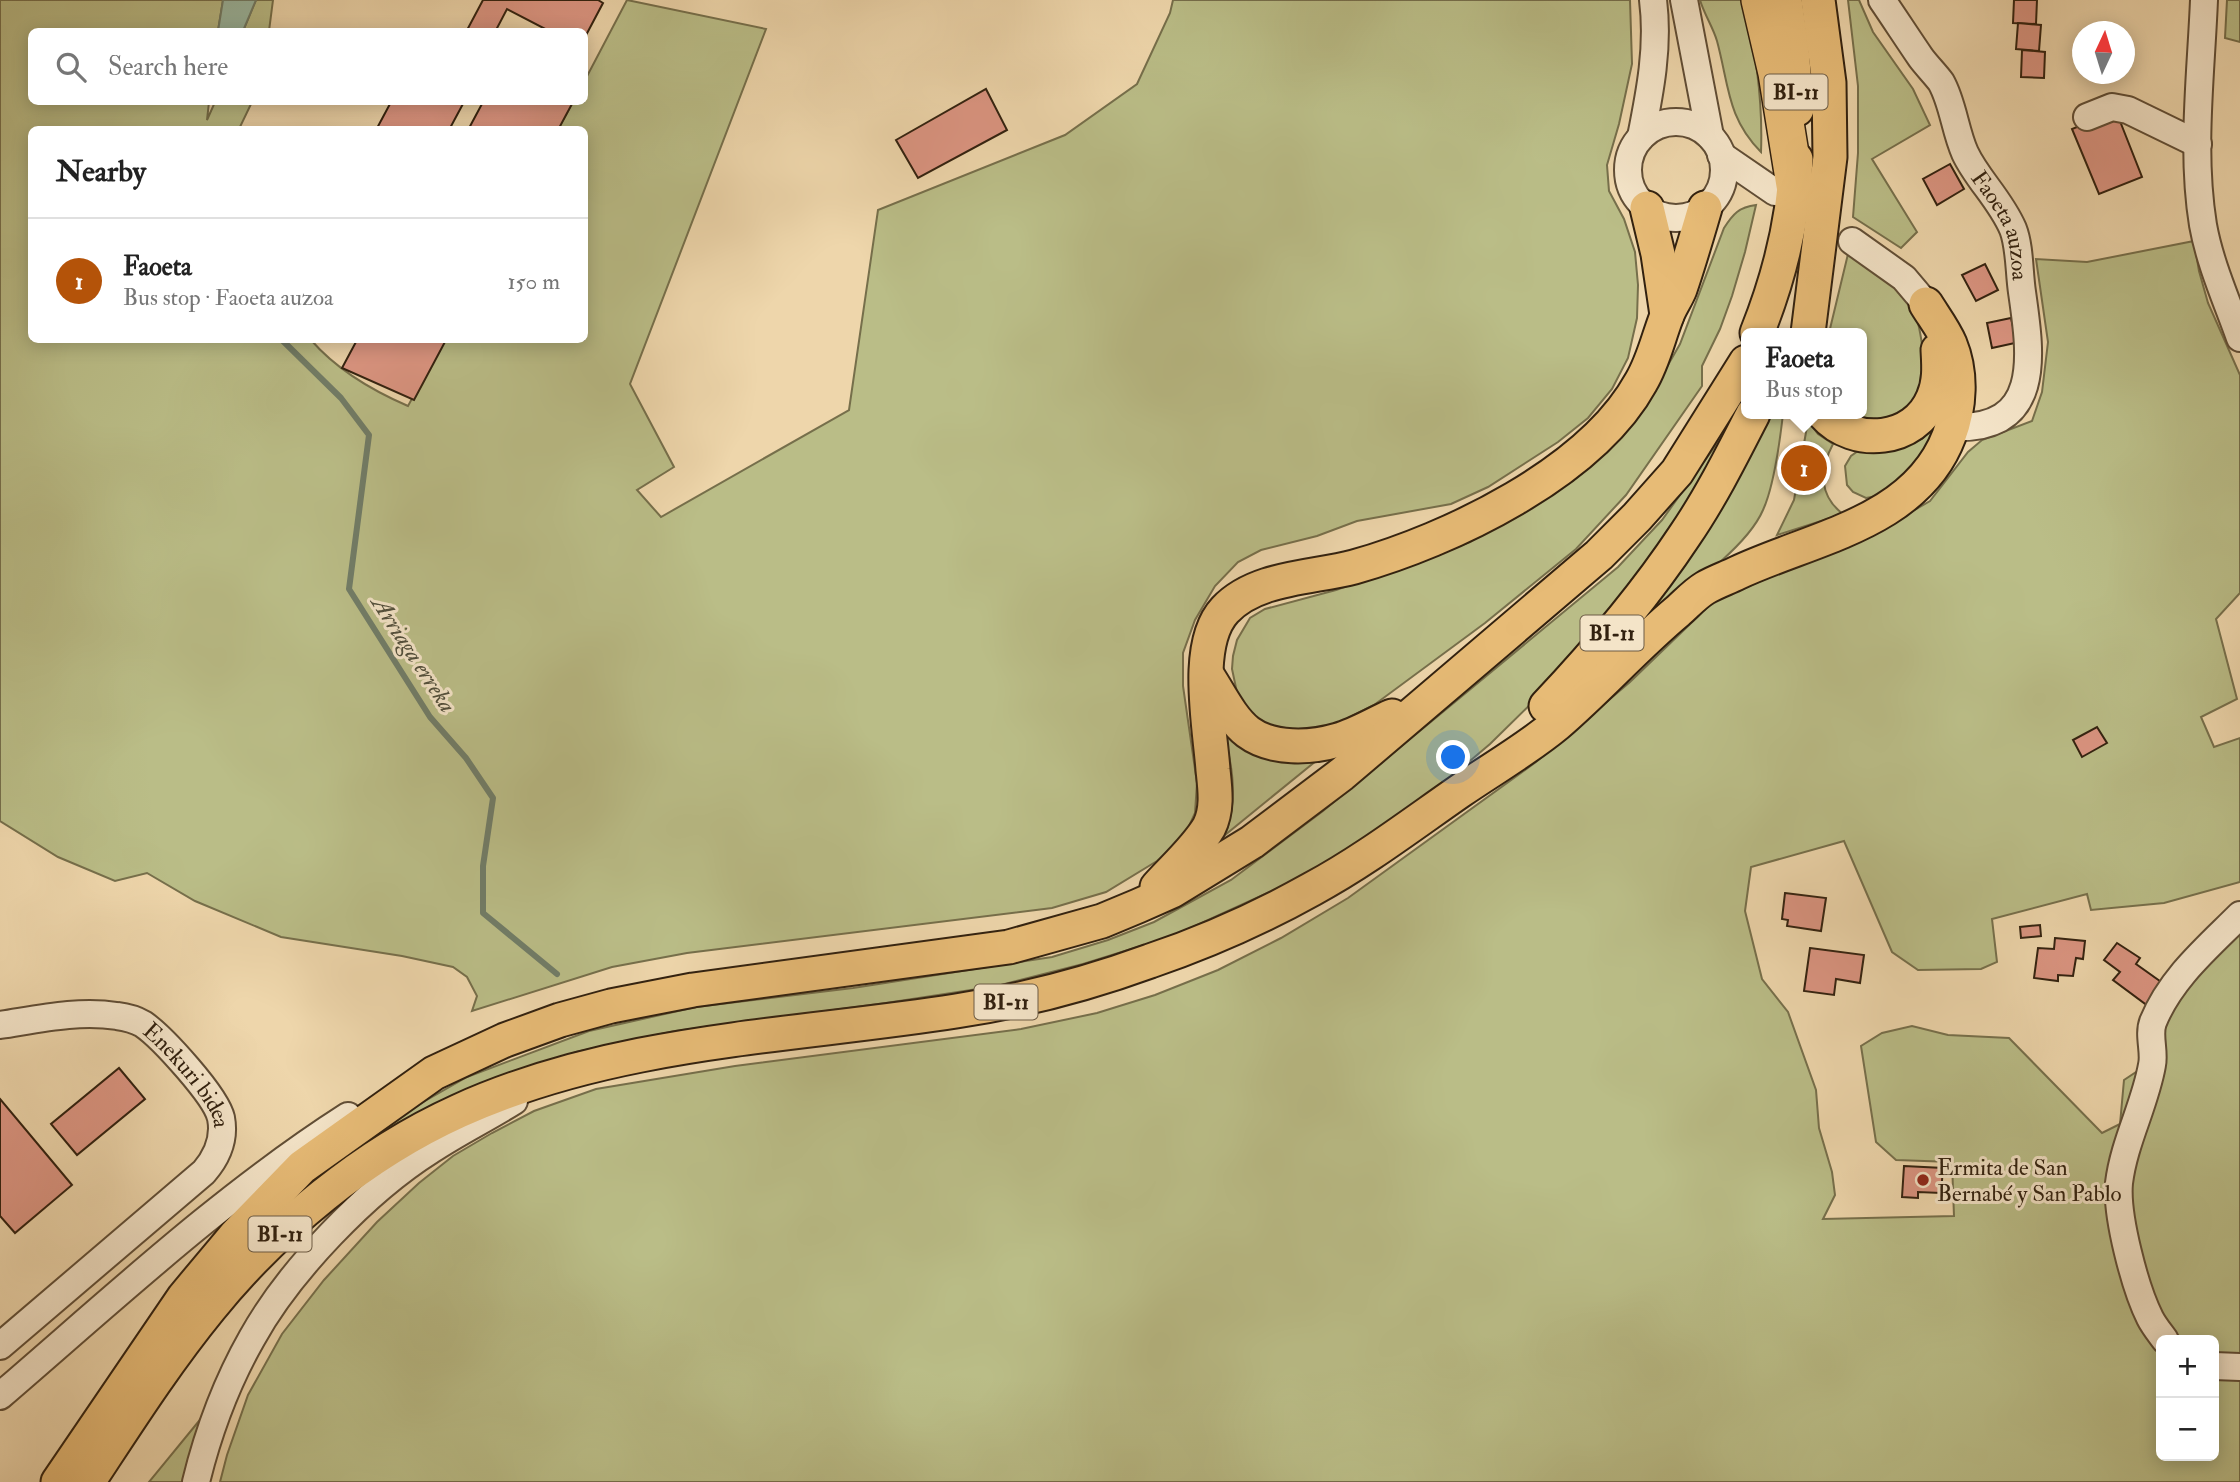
<!DOCTYPE html>
<meta charset="utf-8">
<style>
:root{--surface:#fff;--page:#f2f2f2;--text:#222;--muted:#767676;--line:#e0e0e0;--accent:#b45309}
body{margin:0;font-family:"IM FELL Double Pica",serif;background:var(--page);color:var(--text)}
.controls{position:absolute;right:21px;bottom:21px;display:grid;overflow:hidden;border-radius:10px;box-shadow:0 4px 18px #0003}
.controls button{width:63px;height:63px;display:grid;place-items:center;padding:0;border:0;border-bottom:2px solid var(--line);background:var(--surface);color:var(--text);font:35px sans-serif}
.compass{position:absolute;left:2072px;top:21px;width:63px;height:63px;border-radius:50%;background:var(--surface);box-shadow:0 4px 18px #0003;rotate:4deg}
.you{position:absolute;left:1454px;top:758px;width:24px;height:24px;margin:-18px;border:5px solid #fff;border-radius:50%;background:#1a73e8;box-shadow:0 0 0 10px #1a73e833}
.badge{display:grid;place-items:center;width:46px;height:46px;border-radius:50%;background:var(--accent);color:#fff;font-size:23px;font-weight:700}
.pin{position:absolute;translate:-50% -50%;border:4px solid #fff;box-shadow:0 2px 7px #0006}
.popup{position:absolute;left:1741px;top:328px;width:126px;height:91px;box-sizing:border-box;display:grid;place-content:center;border-radius:10px;background:var(--surface);filter:drop-shadow(0 2px 5px #0005);font-size:23px;white-space:nowrap;color:var(--muted)}
.popup b{font-size:26px;color:var(--text)}
.popup::after{content:'';position:absolute;left:50%;top:100%;margin-left:-14px;border:14px solid transparent;border-top-color:var(--surface)}
.list{margin:0;padding:0;list-style:none}
h2{display:flex;justify-content:space-between;align-items:center;height:91px;margin:0;padding:0 28px;font-size:30px}
h2 small{font-size:23px;font-weight:400;color:var(--muted)}
.list li{display:grid;grid-template-columns:46px 1fr auto;gap:21px;align-items:center;box-sizing:border-box;height:126px;padding:0 28px;border-top:2px solid var(--line)}
.list b{display:block;font-size:26px;white-space:nowrap}
.list p{margin:0;font-size:23px;white-space:nowrap;color:var(--muted)}
.list em{font-size:23px;font-style:normal;color:var(--muted)}
.icon{flex:none;width:38px;height:38px;fill:none;stroke:currentColor;stroke-width:2;stroke-linecap:round;stroke-linejoin:round}
.map{position:relative;flex:none;width:2240px;height:1482px;overflow:hidden}
.search{position:absolute;background:var(--surface);box-shadow:0 4px 18px #0003;left:28px;top:28px;width:560px;height:77px;display:flex;align-items:center;gap:18px;box-sizing:border-box;padding:0 24px;border-radius:10px;color:var(--muted);font-size:26px}
.panel{position:absolute;background:var(--surface);box-shadow:0 4px 18px #0003;left:28px;top:126px;width:560px;height:217px;border-radius:10px}
.map>svg:first-child{display:block}
.green{fill:#babd87;stroke:#766f4b;stroke-width:2;fill-rule:evenodd}
.water{fill:#9bbaa4;stroke:#717d68;stroke-width:2}
.lines{fill:none;stroke-linecap:round;stroke-linejoin:round}
.stream{stroke:#717d68;stroke-width:6}
.building{fill:#dc9582;stroke:#32210f;stroke-width:2}
.minor-casing{stroke:#614e36;stroke-width:30}
.major-casing{stroke:#32210f;stroke-width:37}
.highway-casing{stroke:#32210f;stroke-width:40}
.minor{stroke:#f4e4c8;stroke-width:26}
.major{stroke:#e7bb76;stroke-width:33}
.highway{stroke:#e7bb76;stroke-width:37}
.poi-dot{fill:#8f2418;stroke:#f4e4c8;stroke-width:2.5}
.labels{text-anchor:middle;stroke-width:6;stroke-linejoin:round;paint-order:stroke}
.shield{fill:#f4e4c8;stroke:#6c5c46;stroke-width:2}
.shield-label{font-size:21px;font-weight:bold;fill:#32210f}
.street-label{font-size:23px;fill:#32210f;stroke:#f4e4c8}
.poi-label{font-size:23px;fill:#32210f;stroke:#f4e4c8;text-anchor:start}
.water-label{font-size:24px;font-style:italic;fill:#524f3c;stroke:#f4e4c8}
</style>
<div class="map">
<svg width="2240" height="1482" viewBox="0 0 2240 1482">
<rect width="100%" height="100%" fill="#eed6ab"/>
<filter id="stains"><feTurbulence type="fractalNoise" baseFrequency=".00286" numOctaves="4"/><feColorMatrix values="0 0 0 0 .2 0 0 0 0 .09 0 0 0 0 .02 0 0 0 .5 -.17"/></filter>
<radialGradient id="worn" r=".72"><stop offset=".6" stop-color="#630" stop-opacity="0"/><stop offset="1" stop-color="#630" stop-opacity=".3"/></radialGradient>
<g class="green">
<path d="M 0,0 L 223,0 L 218,31 L 32,32 L 32,102 L 209,102 L 207,120 L 215,102 L 252,102 L 239,129 L 32,130 L 32,340 L 311,340 C 337,370 371,390 408,406 L 444,340 L 584,340 L 584,130 L 558,129 L 573,102 L 584,102 L 585,80 L 627,0 L 766,29 L 630,384 L 674,467 L 637,490 L 661,517 L 849,410 L 878,210 L 1065,135 L 1137,84 L 1170,13 L 1173,0 L 1630,0 L 1632,64 L 1619,124 L 1607,165 L 1609,191 L 1624,219 L 1635,252 L 1638,285 L 1637,318 L 1628,358 L 1612,389 L 1588,418 L 1558,442 L 1488,487 L 1451,504 L 1357,521 L 1317,536 L 1261,550 L 1238,562 L 1215,586 L 1195,620 L 1183,653 L 1183,686 L 1197,783 L 1195,813 L 1184,837 L 1157,861 L 1106,892 L 1052,908 L 687,953 L 612,967 L 472,1011 L 477,996 L 467,977 L 453,967 L 402,956 L 281,937 L 195,901 L 147,873 L 115,881 L 58,857 L 0,821 Z"/>
<polygon points="256,0 273,0 269,31 243,31"/>
<path d="M 1700,0 L 1744,0 C 1756,51 1763,100 1761,152 C 1727,118 1729,85 1717,41 C 1713,27 1704,14 1700,0 Z"/>
<polygon points="1848,0 1859,0 1873,32 1913,89 1930,125 1872,159 1917,232 1901,248 1853,217 1858,153 1858,86"/>
<polygon points="2227,0 2240,0 2240,42 2225,38"/>
<path d="M 1756,205 L 1745,252 L 1732,296 L 1720,329 L 1702,366 L 1702,386 L 1626,495 L 1576,549 L 1485,623 L 1374,705 L 1330,727 L 1294,731 L 1269,728 L 1252,716 L 1239,702 L 1232,669 L 1233,656 L 1237,640 L 1250,618 L 1265,609 L 1336,590 L 1470,542 L 1551,493 L 1656,386 L 1680,344 L 1724,228 C 1733,214 1739,207 1756,205 Z"/>
<path d="M 2194,241 L 2199,271 L 2208,303 L 2240,375 L 2240,593 L 2216,619 L 2237,699 L 2201,717 L 2214,747 L 2240,738 L 2240,882 L 2164,903 L 2091,910 L 2087,894 L 1992,919 L 1997,962 L 1981,969 L 1918,970 L 1892,952 L 1844,841 L 1751,867 L 1745,911 L 1762,979 L 1788,1012 L 1816,1090 L 1819,1128 L 1832,1172 L 1835,1195 L 1823,1219 L 1954,1216 L 1952,1162 L 1896,1160 L 1876,1142 L 1861,1046 L 1882,1033 L 1912,1026 L 1948,1035 L 2009,1038 L 2102,1133 L 2120,1124 L 2124,1080 L 2142,1068 L 2181,992 L 2240,934 L 2240,1482 L 220,1482 L 227,1455 L 248,1395 L 282,1334 L 324,1280 L 377,1222 L 419,1183 L 453,1156 L 492,1133 L 534,1111 L 596,1089 L 735,1066 L 1021,1029 L 1097,1013 L 1155,995 L 1218,970 L 1281,938 L 1348,898 L 1536,762 L 1630,682 L 1713,602 L 1894,522 L 1930,501 L 1968,452 L 1982,440 L 2032,421 L 2042,392 L 2048,342 L 2036,259 L 2087,262 ZM 2161,1340 L 2214,1340 L 2214,1456 L 2161,1456 Z"/>
<path d="M 1848,254 C 1872,270 1898,283 1913,308 C 1920,322 1928,374 1923,387 C 1913,415 1878,429 1852,414 L 1862,414 L 1862,333 L 1829,333 Z"/>
<path d="M 1771,414 L 1783,414 C 1780,440 1774,486 1763,510 C 1745,552 1673,598 1636,627 L 1741,474 Z"/>
<polygon points="1942,415 1932,448 1882,495 1866,498 1853,492 1847,485 1845,466 1851,456 1858,451 1886,451 1922,439"/>
<polygon points="1734,420 1689,508 1596,640 1490,744 1419,804 1300,878 1173,936 1083,964 997,986 886,1003 675,1031 576,1052 498,1081 276,1218 313,1178 397,1117 467,1077 589,1031 696,1007 853,988 1052,957 1108,940 1154,922 1231,880 1323,811 1618,567 1662,520"/>
<path d="M 1808,421 L 1818,434 L 1833,444 C 1819,470 1819,496 1843,514 L 1777,535 L 1794,500 Z"/>
<path d="M 1220,720 L 1316,761 L 1225,835 C 1240,797 1231,757 1220,720 Z"/>
<polygon points="208,1410 184,1482 149,1482"/>
</g>
<polygon class="water" points="223,0 256,0 243,31 218,31"/>
<g class="lines">
<polyline class="stream" points="282,340 341,398 369,435 349,589 430,717 466,758 493,798 483,866 483,913 557,974"/>
</g>
<g class="building">
<polygon points="483,0 598,0 603,3 584,39 584,32 551,32 507,9 495,32 466,32"/>
<polygon points="2014,0 2037,0 2036,24 2013,23"/>
<polygon points="2018,23 2041,25 2039,51 2016,49"/>
<polygon points="2022,50 2045,52 2044,78 2021,77"/>
<polygon points="986,89 1007,130 918,178 896,140"/>
<polygon points="391,102 464,102 449,130 376,130"/>
<polygon points="483,102 573,102 558,130 468,130"/>
<polygon points="2116,111 2142,177 2099,194 2072,129"/>
<polygon points="1950,164 1964,189 1937,205 1923,179"/>
<polygon points="1985,264 1998,290 1976,301 1962,275"/>
<polygon points="2011,318 2014,331 2022,329 2024,341 1992,348 1987,323"/>
<polygon points="357,340 446,340 414,400 342,368"/>
<polygon points="2097,727 2107,743 2082,757 2073,740"/>
<polygon points="1785,893 1826,898 1821,931 1787,926 1788,920 1782,919"/>
<polygon points="2040,925 2041,936 2021,938 2020,927"/>
<polygon points="2055,938 2085,941 2083,959 2076,958 2073,976 2058,975 2058,981 2034,978 2038,948 2054,949"/>
<polygon points="2117,943 2140,958 2136,964 2164,984 2148,1006 2113,980 2120,972 2104,960"/>
<polygon points="1810,948 1864,955 1860,983 1836,979 1834,995 1804,991"/>
<polygon points="119,1068 145,1099 77,1155 51,1124"/>
<polygon points="0,1099 72,1185 15,1233 0,1216"/>
<polygon points="1904,1166 1943,1168 1941,1193 1918,1192 1918,1198 1902,1197"/>
</g>
<g class="lines">
<g class="minor-casing">
<g id="minor">
<polyline points="1684,0 1710,136"/>
<path id="s1" d="M 1882,0 C 1895,19 1908,39 1921,58 C 1927,66 1935,74 1941,82 C 1953,103 1955,131 1965,153 C 1977,179 2000,199 2013,229 C 2020,247 2019,272 2022,292 C 2031,355 2043,431 1952,427"/>
<path d="M 2204,0 C 2201,74 2191,152 2203,225 C 2210,264 2227,301 2240,338"/>
<polyline points="2087,117 2112,107 2128,110 2198,144"/>
<circle cx="1676" cy="170" r="48"/>
<path d="M 1641,137 C 1650,92 1659,46 1653,0"/>
<polyline points="1721,155 1775,192"/>
<polyline points="1852,241 1904,278 1926,304"/>
<path id="s2" d="M 0,1025 C 39,1019 78,1010 117,1016 C 125,1017 136,1020 143,1024 C 162,1037 216,1096 221,1118 C 225,1139 217,1157 204,1172 L 0,1346"/>
<path d="M 2165,1340 C 2160,1333 2154,1326 2150,1318 C 2135,1288 2116,1216 2119,1183 C 2124,1142 2145,1105 2152,1065 C 2155,1052 2148,1035 2153,1022 C 2171,978 2207,948 2240,915"/>
<polyline points="2214,1366 2240,1367"/>
<path d="M 0,1396 C 113,1299 223,1196 348,1116"/>
<path d="M 196,1482 C 208,1433 227,1382 252,1338 C 289,1271 366,1191 431,1150 C 458,1132 487,1118 514,1101"/>
</g>
</g>
<g class="major-casing">
<g id="major">
<polyline points="1785,0 1792,48 1797,109"/>
<polyline points="1647,208 1658,254 1667,315"/>
<path d="M 1757,333 C 1779,278 1794,219 1796,159"/>
<polyline points="1808,333 1830,157 1829,83 1818,0"/>
<path d="M 1824,414 C 1854,448 1915,442 1933,398 C 1940,382 1939,367 1938,350"/>
<path d="M 1207,675 C 1219,693 1231,719 1248,732 C 1272,750 1311,748 1338,740 C 1356,735 1374,724 1392,716"/>
<path d="M 1546,706 C 1596,653 1644,597 1685,535 C 1711,497 1732,455 1753,414"/>
<path d="M 1157,887 C 1174,868 1196,849 1209,827 C 1218,809 1215,789 1213,770 C 1210,727 1193,644 1225,610 C 1256,577 1312,578 1354,567 C 1450,540 1591,473 1641,382 C 1653,362 1658,339 1666,318 C 1669,308 1676,299 1680,289 C 1689,263 1697,235 1705,208"/>
<polyline points="58,1482 184,1297 235,1236 302,1167 434,1073 505,1040 560,1020 611,1006 693,990 1009,947 1102,921 1138,906 1172,891 1252,842 1342,774 1599,555 1637,517 1677,472 1746,362"/>
<path d="M 88,1482 C 127,1423 165,1363 210,1308 C 276,1227 364,1154 459,1111 C 615,1040 789,1037 956,1011 C 1022,1001 1087,984 1150,961 C 1206,942 1260,918 1312,889 C 1364,861 1411,825 1460,791 C 1492,769 1527,749 1557,724 C 1599,688 1636,646 1678,611 C 1687,603 1695,594 1705,588 C 1715,582 1727,578 1737,573 C 1811,538 1916,523 1949,436 C 1960,407 1962,373 1950,344 C 1944,330 1934,317 1926,304"/>
</g>
</g>
<g class="highway-casing">
<polyline id="highway" points="1760,0 1777,73 1795,185"/>
</g>
<use href="#minor" class="minor"/>
<use href="#major" class="major"/>
<use href="#highway" class="highway"/>
</g>
<circle class="poi-dot" cx="1923" cy="1180" r="7"/>
<g class="labels">
<g class="shield">
<rect x="1764.5" y="74.5" width="63" height="35" rx="5"/>
<rect x="1580.5" y="615.5" width="63" height="35" rx="5"/>
<rect x="974.5" y="984.5" width="63" height="35" rx="5"/>
<rect x="248.5" y="1216.5" width="63" height="35" rx="5"/>
</g>
<g class="shield-label">
<text x="1796" y="99">BI-11</text>
<text x="1612" y="640">BI-11</text>
<text x="1006" y="1009">BI-11</text>
<text x="280" y="1241">BI-11</text>
</g>
<g class="street-label">
<text dy="8" stroke="none"><textPath href="#s1" startOffset="259">Faoeta auzoa</textPath></text>
<text dy="8" stroke="none"><textPath href="#s2" startOffset="214">Enekuri bidea</textPath></text>
</g>
<g class="poi-label">
<text x="1937" y="1175">Ermita de San<tspan x="1937" dy="26">Bernabé y San Pablo</tspan></text>
</g>
<g class="water-label">
<text transform="translate(414 654) rotate(57)" y="8">Arriaga erreka</text>
</g>
</g>
<rect width="100%" height="100%" filter="url(#stains)"/>
<rect width="100%" height="100%" fill="url(#worn)"/>
</svg>
<div class="controls">
<button>+</button>
<button>−</button>
</div>
<svg class="compass" viewBox="-18 -18 36 36"><path d="M0-13l5 13h-10z" fill="#e53935"/><path d="M0 13l5-13h-10z" fill="#767676"/></svg>
<div class="you"></div>
<div class="pin badge" style="left:1804px;top:468px">1</div>
<div class="popup"><b>Faoeta</b>Bus stop</div>
<div class="search"><svg class="icon" aria-label="search" viewBox="0 0 24 24"><circle cx="10" cy="10" r="6"/><path d="M15 15l6 6"/></svg>Search here</div>
<section class="panel">
<h2>Nearby<small></small></h2>
<ul class="list">
<li><span class="badge">1</span><div><b>Faoeta</b><p>Bus stop · Faoeta auzoa</p></div><em>150 m</em></li>
</ul>
</section>
</div>
